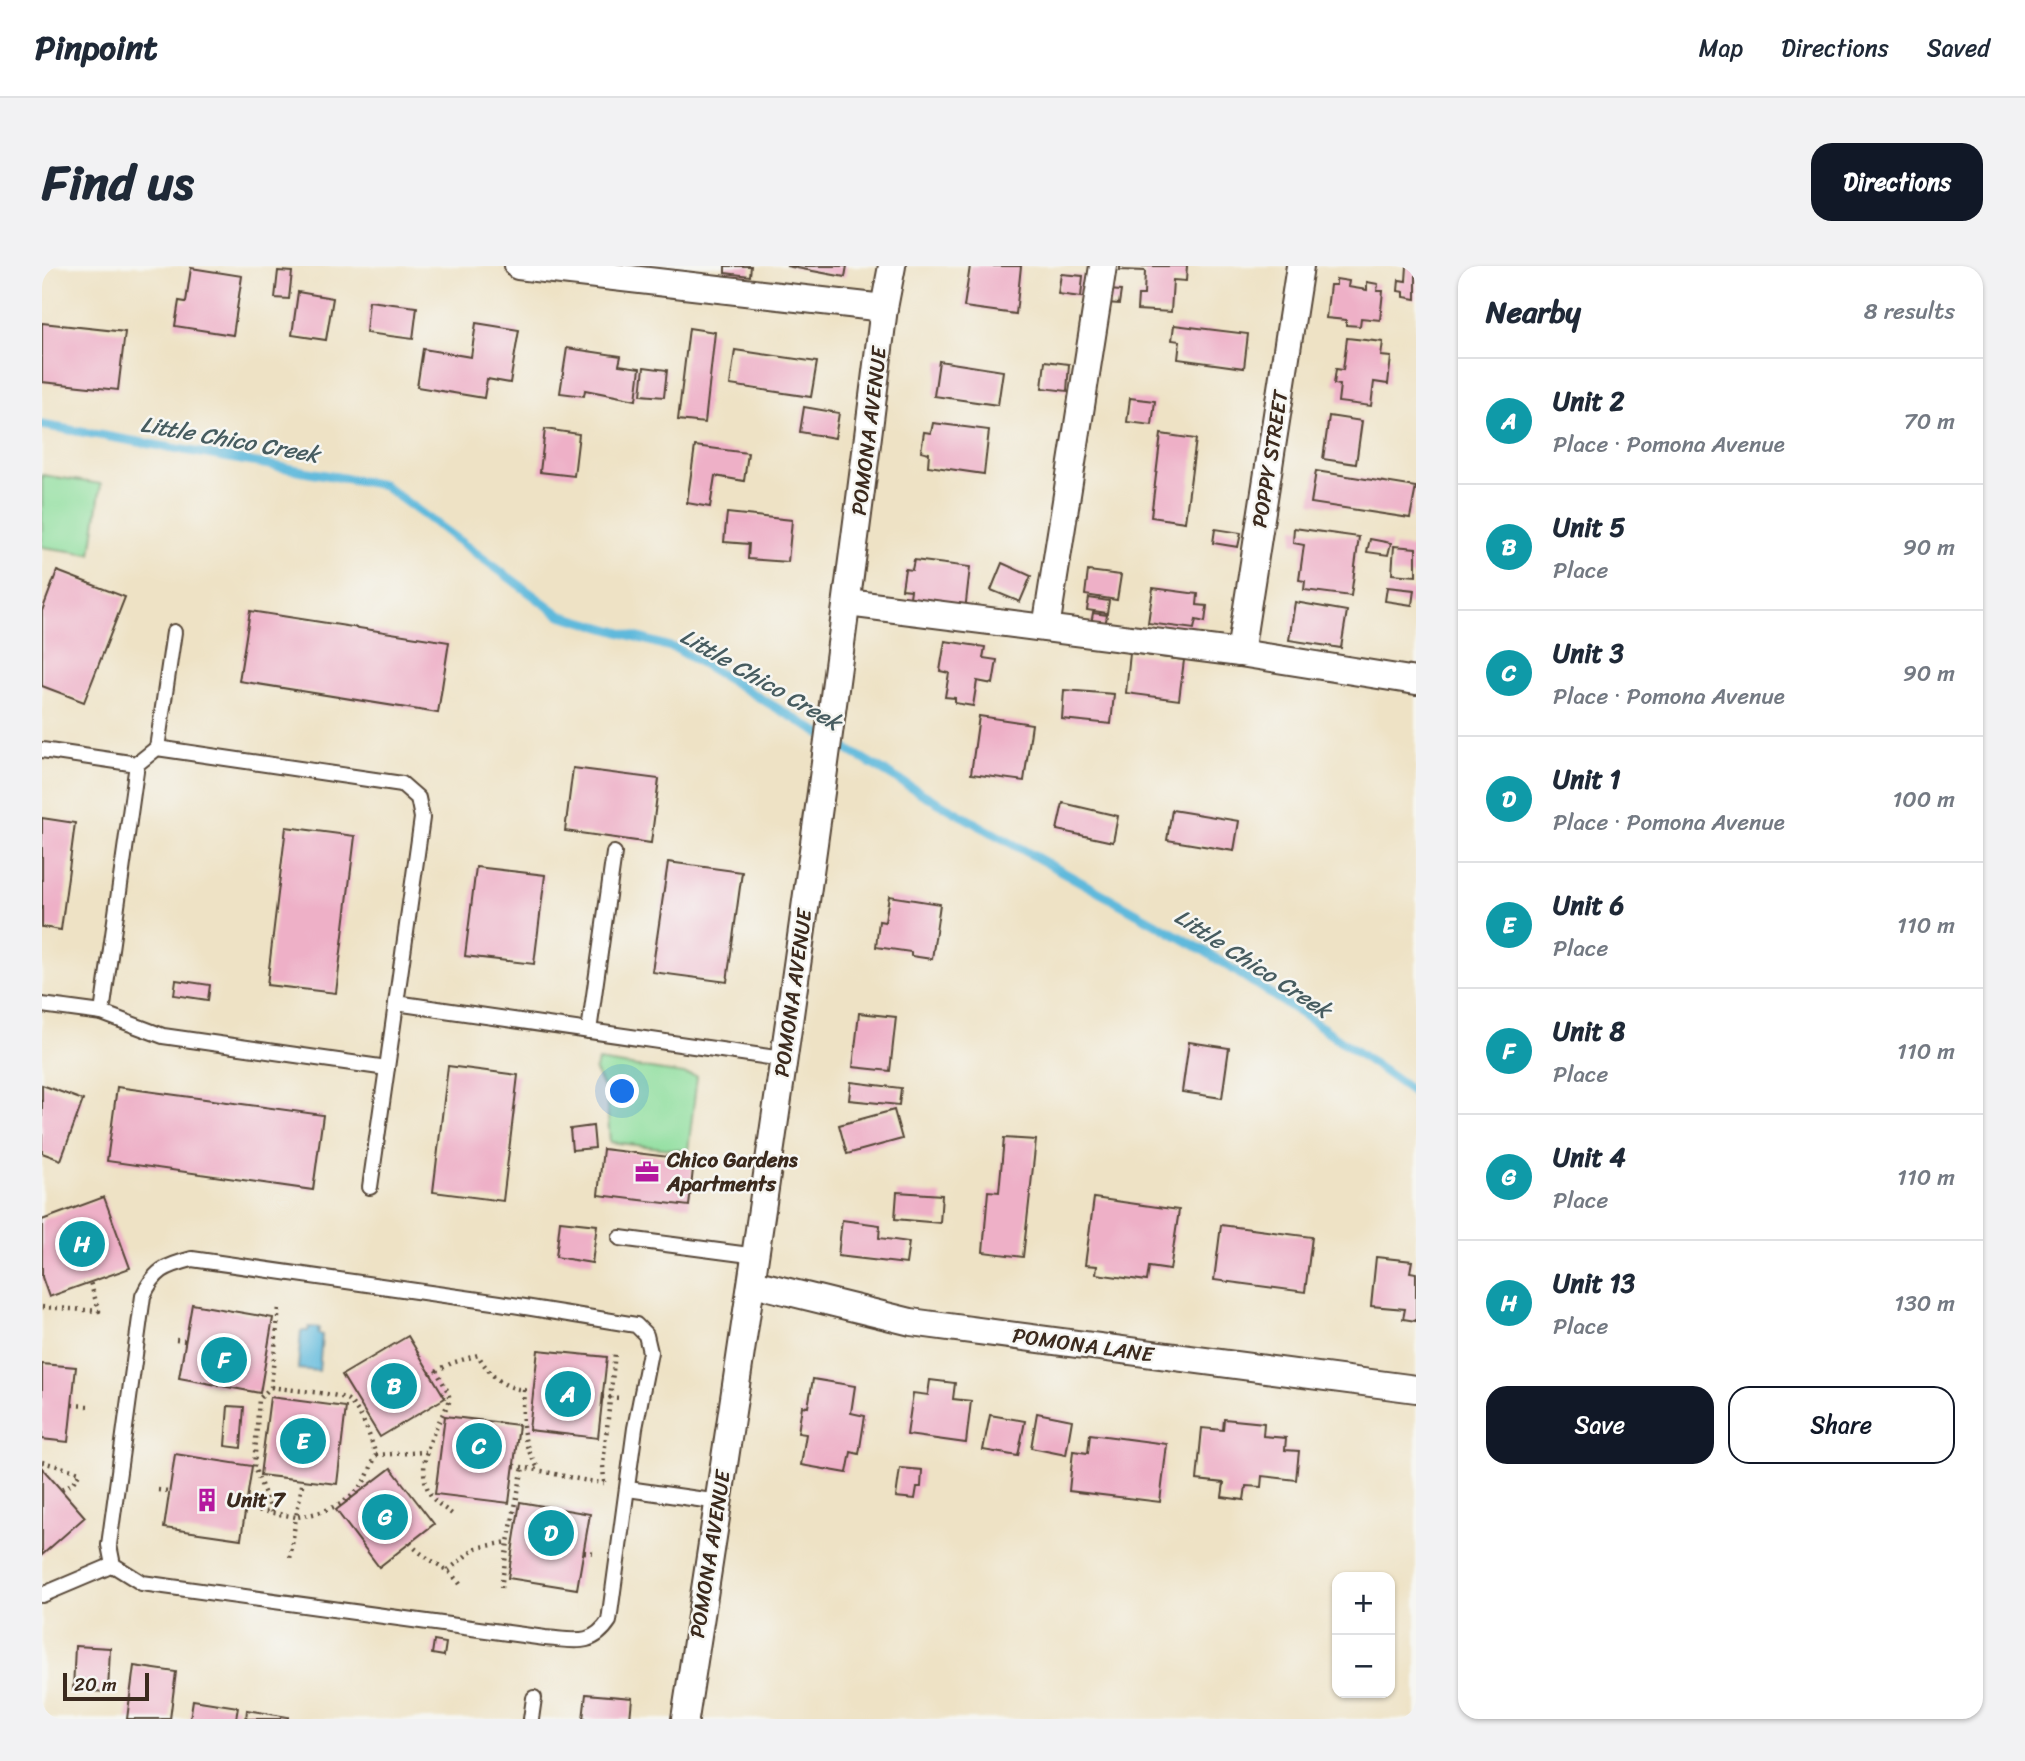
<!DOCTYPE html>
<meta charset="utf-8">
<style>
:root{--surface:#fff;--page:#f2f2f3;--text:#1f2937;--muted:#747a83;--line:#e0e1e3;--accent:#111827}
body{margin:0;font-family:Sriracha,sans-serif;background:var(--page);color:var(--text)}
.controls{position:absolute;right:21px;bottom:21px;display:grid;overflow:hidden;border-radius:14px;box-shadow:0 2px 5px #0004}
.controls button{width:63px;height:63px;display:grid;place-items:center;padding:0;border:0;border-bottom:2px solid var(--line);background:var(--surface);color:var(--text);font:35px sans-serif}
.scale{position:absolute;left:21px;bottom:18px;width:86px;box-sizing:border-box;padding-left:7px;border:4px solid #3b2a1e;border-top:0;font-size:19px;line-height:24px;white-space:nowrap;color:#3b2a1e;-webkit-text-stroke:5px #f6f6f2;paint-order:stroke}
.you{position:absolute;left:581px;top:826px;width:24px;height:24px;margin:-18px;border:5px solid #fff;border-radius:50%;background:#1a73e8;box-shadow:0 0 0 10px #1a73e833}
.badge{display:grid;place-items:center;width:46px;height:46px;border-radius:50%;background:var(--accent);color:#fff;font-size:23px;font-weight:700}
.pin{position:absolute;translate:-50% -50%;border:4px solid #fff;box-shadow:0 2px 7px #0006}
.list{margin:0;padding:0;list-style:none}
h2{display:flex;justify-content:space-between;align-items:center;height:91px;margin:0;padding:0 28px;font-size:30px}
h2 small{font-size:23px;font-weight:400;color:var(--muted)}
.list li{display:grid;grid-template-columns:46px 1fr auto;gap:21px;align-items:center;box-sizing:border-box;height:126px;padding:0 28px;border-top:2px solid var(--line)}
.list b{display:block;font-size:26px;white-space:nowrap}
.list p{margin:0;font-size:23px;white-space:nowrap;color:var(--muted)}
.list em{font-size:23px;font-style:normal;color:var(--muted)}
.actions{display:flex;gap:14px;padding:21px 28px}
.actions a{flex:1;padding:16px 0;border:2px solid var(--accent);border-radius:21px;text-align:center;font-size:24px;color:var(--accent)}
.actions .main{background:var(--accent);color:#fff}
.map{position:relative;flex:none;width:1374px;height:1453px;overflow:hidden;border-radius:21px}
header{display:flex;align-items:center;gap:42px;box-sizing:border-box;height:98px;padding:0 35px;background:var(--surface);border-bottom:2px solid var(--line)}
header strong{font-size:33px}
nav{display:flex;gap:38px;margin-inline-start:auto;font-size:24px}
.intro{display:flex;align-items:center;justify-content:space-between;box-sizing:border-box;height:168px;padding:0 42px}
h1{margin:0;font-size:49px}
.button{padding:18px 32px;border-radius:21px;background:var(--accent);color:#fff;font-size:24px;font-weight:700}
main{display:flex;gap:42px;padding:0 42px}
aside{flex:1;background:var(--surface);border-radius:21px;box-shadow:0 2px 5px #0004}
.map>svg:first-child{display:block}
.green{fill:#8ede9d;stroke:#64845e;stroke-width:2}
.water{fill:#5eb9dc;stroke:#4c727d;stroke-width:2}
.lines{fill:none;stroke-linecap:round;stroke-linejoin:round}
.stream{stroke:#5eb9dc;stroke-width:9}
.building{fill:#eeb0c7}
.lane-casing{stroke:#564637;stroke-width:18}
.street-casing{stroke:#564637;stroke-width:30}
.path{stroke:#564637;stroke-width:4.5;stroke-dasharray:2 5;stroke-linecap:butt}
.lane{stroke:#fff;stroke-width:14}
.street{stroke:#fff;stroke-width:26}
.labels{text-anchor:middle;stroke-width:5;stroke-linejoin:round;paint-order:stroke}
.street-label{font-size:21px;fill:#3b2a1e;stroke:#f6f6f2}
.poi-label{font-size:21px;font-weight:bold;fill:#3b2a1e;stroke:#f6f6f2;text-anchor:start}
.water-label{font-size:23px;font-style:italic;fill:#475c60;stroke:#f6f6f2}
</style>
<header>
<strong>Pinpoint</strong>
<nav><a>Map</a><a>Directions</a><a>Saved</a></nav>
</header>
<div class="intro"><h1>Find us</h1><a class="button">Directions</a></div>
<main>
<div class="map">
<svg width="1374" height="1453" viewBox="0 0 1374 1453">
<rect width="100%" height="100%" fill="#f6f6f2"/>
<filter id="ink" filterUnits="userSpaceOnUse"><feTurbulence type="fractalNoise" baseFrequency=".0143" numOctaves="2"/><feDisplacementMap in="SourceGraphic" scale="14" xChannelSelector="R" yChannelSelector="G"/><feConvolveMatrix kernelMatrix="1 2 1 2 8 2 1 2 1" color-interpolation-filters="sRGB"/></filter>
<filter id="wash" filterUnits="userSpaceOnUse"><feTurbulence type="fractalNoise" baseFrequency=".00686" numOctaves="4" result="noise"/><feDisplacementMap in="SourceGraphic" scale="28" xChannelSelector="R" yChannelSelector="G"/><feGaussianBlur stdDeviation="1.57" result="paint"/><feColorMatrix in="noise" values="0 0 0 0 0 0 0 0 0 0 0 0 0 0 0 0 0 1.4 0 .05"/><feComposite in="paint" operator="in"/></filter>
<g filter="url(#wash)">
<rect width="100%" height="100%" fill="#eee2c5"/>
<g class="green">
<polygon points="0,209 59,218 49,288 0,281"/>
<polygon points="556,795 655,810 646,885 568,876 564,827 553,805"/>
</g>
<polygon class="water" points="267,1061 277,1062 276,1068 280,1069 277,1105 256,1103 259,1065 266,1065"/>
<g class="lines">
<polyline class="stream" points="0,159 341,219 518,349 635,383 879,527 1161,684 1281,762 1374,828"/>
</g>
<g id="blocks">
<g class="building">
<polygon points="683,0 709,0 708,10 683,7"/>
<polygon points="744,0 805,0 803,11"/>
<polygon points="928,0 979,0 974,48 922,41"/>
<polygon points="1078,0 1145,0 1144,15 1131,14 1129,46 1095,44 1096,29 1102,29 1103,5 1078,4"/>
<polygon points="1365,0 1374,0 1374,33 1362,31 1362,26 1356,25 1357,14 1364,15"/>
<polygon points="149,2 200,10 191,69 133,60 137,35 144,36"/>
<polygon points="236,5 250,6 247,33 233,32"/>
<polygon points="1019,8 1041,10 1039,31 1016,28"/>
<polygon points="1294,13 1307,15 1306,21 1325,24 1325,16 1336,18 1335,25 1341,25 1338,54 1319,52 1318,60 1304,59 1304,54 1284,52 1288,19 1294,19"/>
<polygon points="1066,24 1079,25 1077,38 1065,37"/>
<polygon points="256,26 291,32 284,74 250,69"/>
<polygon points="327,35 375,41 371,73 324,67"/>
<polygon points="0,57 83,66 76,124 0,116"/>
<polygon points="434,57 477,64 468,117 445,113 442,132 375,121 381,83 429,91"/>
<polygon points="1132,59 1206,68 1202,102 1136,93 1138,75 1130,74"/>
<polygon points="647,62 673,66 663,157 636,154"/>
<polygon points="1305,72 1341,76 1339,90 1349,91 1346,118 1332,116 1329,140 1296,136 1298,119 1292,118 1294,103 1301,104"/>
<polygon points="525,82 579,90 577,99 598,102 594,134 543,124 542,130 518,127"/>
<polygon points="693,84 775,96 769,131 688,119"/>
<polygon points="897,95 961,105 956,139 892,130"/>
<polygon points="1003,95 1027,98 1025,125 1000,122"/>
<polygon points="602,101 625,104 622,131 599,129"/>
<polygon points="1088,132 1113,135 1110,159 1085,156"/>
<polygon points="762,141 797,147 793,172 758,166"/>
<polygon points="1287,150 1320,155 1314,198 1281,193"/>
<polygon points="891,157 947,164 942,208 886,200 887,187 879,185 882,166 889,167"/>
<polygon points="503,163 537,168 532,210 498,206"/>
<polygon points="1119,168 1154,173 1143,256 1109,251"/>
<polygon points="653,180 706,187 702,215 673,210 668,241 645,237"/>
<polygon points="1274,205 1374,221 1368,252 1269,237"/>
<polygon points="685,247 750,254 746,296 706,293 707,278 682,276"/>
<polygon points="1252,262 1317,271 1309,330 1262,324 1263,315 1257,314 1262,279 1251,277"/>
<polygon points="1173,263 1199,267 1196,281 1171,277"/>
<polygon points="1328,273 1349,277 1346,289 1325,286"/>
<polygon points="1352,280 1374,282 1374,310 1350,308"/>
<polygon points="872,294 928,301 923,345 867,338 869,324 860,323 863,303 870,304"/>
<polygon points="960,297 989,310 978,336 949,324"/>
<polygon points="15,305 83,331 42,436 0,420 0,345"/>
<polygon points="1046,305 1079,309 1075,334 1043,329"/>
<polygon points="1345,321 1372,324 1370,339 1343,335"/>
<polygon points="1111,322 1156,328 1155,339 1165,340 1163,356 1154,354 1152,363 1106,357"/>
<polygon points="1047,332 1067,335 1065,347 1045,344"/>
<polygon points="1253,336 1305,345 1299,382 1247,374"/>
<polygon points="208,345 407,376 396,447 197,415"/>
<polygon points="1051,347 1065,349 1063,361 1049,358"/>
<polygon points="903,375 943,381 941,392 955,394 951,418 935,415 931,440 913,437 913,432 903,431 907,407 898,405"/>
<polygon points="1088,387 1142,394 1137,434 1084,427"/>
<polygon points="1022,424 1072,428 1069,458 1020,453"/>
<polygon points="937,450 990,458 982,515 929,508"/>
<polygon points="531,502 617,513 609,577 523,565"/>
<polygon points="1021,537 1076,550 1071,576 1015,564"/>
<polygon points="1130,544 1197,555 1192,585 1125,574"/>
<polygon points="0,552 33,557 19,664 0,661"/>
<polygon points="244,561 313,570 294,727 225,719"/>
<polygon points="626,596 700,606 685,716 610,706"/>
<polygon points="434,601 503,609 492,698 423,690"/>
<polygon points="847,630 898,638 890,693 869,690 869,686 834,681 837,655 843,656"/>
<polygon points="134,714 168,719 166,734 132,729"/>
<polygon points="817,747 854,751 848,805 811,801"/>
<polygon points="1147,776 1187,782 1180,832 1140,826"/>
<polygon points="406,800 476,809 461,935 391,926"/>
<polygon points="809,816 859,822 857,839 807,834"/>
<polygon points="0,819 41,834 19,894 0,887"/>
<polygon points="75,821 281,849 271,924 65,895"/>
<polygon points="852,844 860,873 805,888 797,859"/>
<polygon points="551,860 553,882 530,884 528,863"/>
<polygon points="962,872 994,874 981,991 941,986 946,925 957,926"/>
<polygon points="561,883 652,894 647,940 556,929"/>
<polygon points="855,926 900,929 898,957 853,953"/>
<polygon points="62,931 88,1002 7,1031 0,1011 0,954"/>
<polygon points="1052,932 1137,944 1128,1004 1107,1001 1105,1015 1054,1008 1055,1000 1043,999"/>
<polygon points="800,954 838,959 837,972 867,976 864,998 796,990"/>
<polygon points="518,955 555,959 550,997 514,991"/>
<polygon points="1179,959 1270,971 1263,1026 1172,1014"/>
<polygon points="1334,991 1370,995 1368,1006 1374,1007 1374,1055 1361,1053 1363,1043 1329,1040"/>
<polygon points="150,1038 231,1052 218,1127 137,1112"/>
<polygon points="366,1070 403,1132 338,1171 300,1109"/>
<polygon points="496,1084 565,1091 556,1172 487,1164"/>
<polygon points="0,1098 34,1101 26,1176 0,1173"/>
<polygon points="771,1113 813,1120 809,1147 823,1150 817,1188 809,1186 805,1207 759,1199 764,1168 756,1167 760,1140 766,1141"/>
<polygon points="888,1114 913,1117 911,1133 929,1135 924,1177 865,1169 871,1127 886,1129"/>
<polygon points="228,1131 304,1141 295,1218 218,1209"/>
<polygon points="186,1140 202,1141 199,1182 183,1180"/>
<polygon points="995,1147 1030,1154 1024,1189 989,1182"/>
<polygon points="948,1149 983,1155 976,1190 941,1184"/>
<polygon points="403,1150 477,1159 467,1237 393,1228"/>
<polygon points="1182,1153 1222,1157 1221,1170 1244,1172 1243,1184 1257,1185 1254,1214 1220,1210 1219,1221 1204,1220 1202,1234 1180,1231 1182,1217 1155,1214 1160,1162 1181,1164"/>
<polygon points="1048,1168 1125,1178 1118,1236 1027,1225 1031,1185 1046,1187"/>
<polygon points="133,1188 210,1200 199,1273 122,1262"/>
<polygon points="0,1202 43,1251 0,1289"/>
<polygon points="349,1202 392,1258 337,1301 294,1244"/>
<polygon points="858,1202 880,1204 879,1221 875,1221 873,1233 854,1231"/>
<polygon points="478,1236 548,1248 535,1323 466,1312"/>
<polygon points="392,1375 404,1377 402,1390 390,1388"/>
<polygon points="33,1380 68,1382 66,1426 31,1424"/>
<polygon points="92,1400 134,1406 128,1453 85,1453"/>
<polygon points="544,1428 590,1432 588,1453 541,1453"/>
<polygon points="151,1434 196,1441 194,1453 148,1453"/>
<polygon points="205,1444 246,1451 246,1453 204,1453"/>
</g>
</g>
</g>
<g filter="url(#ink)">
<use href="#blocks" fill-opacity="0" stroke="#564637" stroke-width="2"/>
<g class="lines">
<g class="lane-casing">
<g id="lane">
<polygon points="115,482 360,518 376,532 380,552 345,802 121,770 60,747 95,498"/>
<polyline points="115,482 132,366"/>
<polyline points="0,484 95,498"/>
<polyline points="354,737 741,793"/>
<polyline points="0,739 60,747"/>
<polyline points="547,765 572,587"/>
<polyline points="328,921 345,802"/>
<polyline points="578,972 715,990"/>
<path d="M 150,993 L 458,1037 L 594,1059 L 604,1069 L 608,1086 L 593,1162 L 567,1355 C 550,1381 532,1374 503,1372 L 100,1317 L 71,1299 L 67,1279 L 101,1030 C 113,1004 123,1000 150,993 Z"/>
<polyline points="586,1223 677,1236"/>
<polyline points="0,1329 71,1299"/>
<polyline points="489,1453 492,1432"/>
</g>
</g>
<g class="street-casing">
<g id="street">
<polyline points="476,0 842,42"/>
<polyline points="806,337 1198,387 1374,415"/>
<polyline points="1004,362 1061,0"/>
<polyline points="1198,387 1258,0"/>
<polyline points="711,1017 869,1056 1374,1123"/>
<path d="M 643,1453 C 716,984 784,514 842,42 L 850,0"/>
</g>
</g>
<g class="path">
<polyline points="0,1041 57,1045 48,1016"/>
<polyline points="134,1074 144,1075"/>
<path d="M 394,1104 L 406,1126 L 408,1134 C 395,1161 369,1200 390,1231 C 395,1238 404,1243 411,1249"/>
<path d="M 388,1108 L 410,1097 L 436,1089 C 447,1108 459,1121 482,1124 C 480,1157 478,1173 496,1202"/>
<path d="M 229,1121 C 245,1124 297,1127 306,1134 C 321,1147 328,1171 334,1189 C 330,1198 326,1211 319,1220 C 304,1240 278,1248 254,1251 L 261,1214"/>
<polyline points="560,1131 580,1132"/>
<polyline points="30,1139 46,1140"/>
<polyline points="334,1189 384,1186"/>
<polyline points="0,1196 38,1206 30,1218 19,1223"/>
<path d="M 472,1200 C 503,1204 531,1214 562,1217"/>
<polyline points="562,1216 561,1199 573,1087"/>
<polyline points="116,1224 127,1225"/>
<polyline points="203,1242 254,1251 248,1293"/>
<polyline points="230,1246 212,1201 217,1133 229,1121 237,1041"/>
<path d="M 368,1277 C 383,1295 402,1297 418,1318"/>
<polyline points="542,1286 555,1287"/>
<polyline points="406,1304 434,1282 466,1276 481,1201"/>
<polyline points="459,1322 466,1276"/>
</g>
<use href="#lane" class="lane"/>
<use href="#street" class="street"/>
</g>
</g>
<defs>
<g id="office-bare" transform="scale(1.89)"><path d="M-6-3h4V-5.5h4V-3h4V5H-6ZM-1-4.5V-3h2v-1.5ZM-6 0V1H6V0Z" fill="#b5179e" stroke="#f6f6f2" stroke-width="2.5" paint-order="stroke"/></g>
<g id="building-bare" transform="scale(1.89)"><path d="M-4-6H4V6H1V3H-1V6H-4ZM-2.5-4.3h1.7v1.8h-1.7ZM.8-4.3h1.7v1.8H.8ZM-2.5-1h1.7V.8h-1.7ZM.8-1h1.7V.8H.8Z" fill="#b5179e" stroke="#f6f6f2" stroke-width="2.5" paint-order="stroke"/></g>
</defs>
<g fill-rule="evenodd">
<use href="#office-bare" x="605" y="906"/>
<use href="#building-bare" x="165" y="1234"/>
</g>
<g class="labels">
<g class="street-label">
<text transform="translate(827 165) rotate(-83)" y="7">POMONA AVENUE</text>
<text transform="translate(1228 193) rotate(-81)" y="7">POPPY STREET</text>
<text transform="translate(751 727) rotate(-82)" y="7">POMONA AVENUE</text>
<text transform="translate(1041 1079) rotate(8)" y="7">POMONA LANE</text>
<text transform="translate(668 1288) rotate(-81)" y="7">POMONA AVENUE</text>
</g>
<g class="poi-label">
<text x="625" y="901">Chico Gardens<tspan x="625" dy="24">Apartments</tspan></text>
<text x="185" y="1241">Unit 7</text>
</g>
<g class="water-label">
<text transform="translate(188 173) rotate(10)" y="8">Little Chico Creek</text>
<text transform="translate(719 413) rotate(30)" y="8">Little Chico Creek</text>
<text transform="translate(1211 697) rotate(33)" y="8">Little Chico Creek</text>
</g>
</g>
</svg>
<div class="controls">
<button>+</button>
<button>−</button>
</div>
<div class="scale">20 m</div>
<div class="you"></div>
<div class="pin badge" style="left:526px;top:1128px;background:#0f9aa8">A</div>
<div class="pin badge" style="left:352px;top:1120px;background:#0f9aa8">B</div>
<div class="pin badge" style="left:437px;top:1180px;background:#0f9aa8">C</div>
<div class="pin badge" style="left:509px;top:1267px;background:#0f9aa8">D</div>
<div class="pin badge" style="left:261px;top:1175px;background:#0f9aa8">E</div>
<div class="pin badge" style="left:182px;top:1094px;background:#0f9aa8">F</div>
<div class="pin badge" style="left:343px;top:1251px;background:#0f9aa8">G</div>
<div class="pin badge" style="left:40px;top:978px;background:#0f9aa8">H</div>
</div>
<aside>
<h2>Nearby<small>8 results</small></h2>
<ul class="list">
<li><span class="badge" style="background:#0f9aa8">A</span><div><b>Unit 2</b><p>Place · Pomona Avenue</p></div><em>70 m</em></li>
<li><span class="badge" style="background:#0f9aa8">B</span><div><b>Unit 5</b><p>Place</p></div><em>90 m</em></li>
<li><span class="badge" style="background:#0f9aa8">C</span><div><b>Unit 3</b><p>Place · Pomona Avenue</p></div><em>90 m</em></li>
<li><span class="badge" style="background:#0f9aa8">D</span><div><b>Unit 1</b><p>Place · Pomona Avenue</p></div><em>100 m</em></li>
<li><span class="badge" style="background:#0f9aa8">E</span><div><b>Unit 6</b><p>Place</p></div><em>110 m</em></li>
<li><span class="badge" style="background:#0f9aa8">F</span><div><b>Unit 8</b><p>Place</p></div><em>110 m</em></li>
<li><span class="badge" style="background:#0f9aa8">G</span><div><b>Unit 4</b><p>Place</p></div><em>110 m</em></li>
<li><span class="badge" style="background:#0f9aa8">H</span><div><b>Unit 13</b><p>Place</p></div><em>130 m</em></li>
</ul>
<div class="actions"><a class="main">Save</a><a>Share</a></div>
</aside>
</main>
